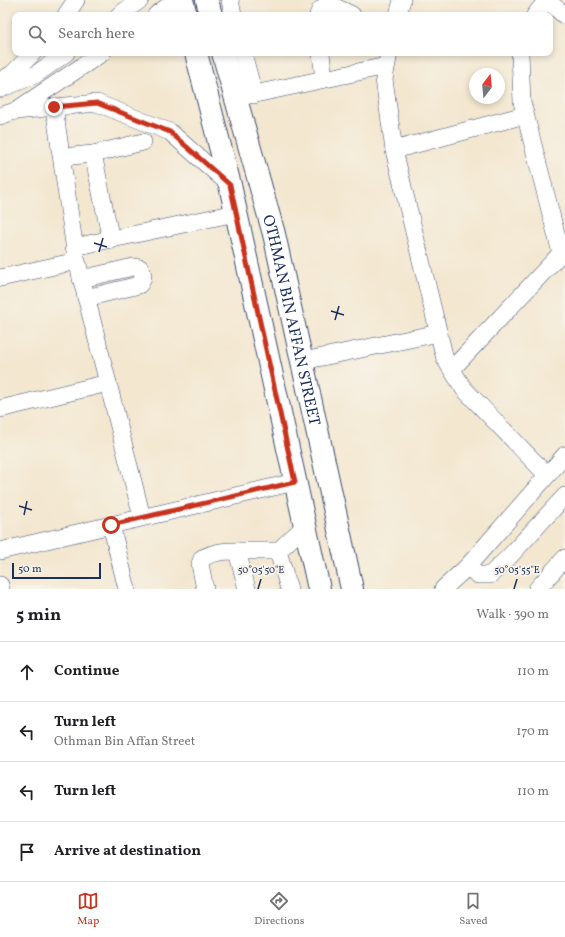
<!DOCTYPE html>
<meta charset="utf-8">
<style>
:root{--surface:#fff;--page:#f6f6f6;--text:#202124;--muted:#757577;--line:#e0e0e0;--accent:#c8321e}
body{margin:0;font-family:Vollkorn,serif;background:var(--page);color:var(--text)}
.compass{position:absolute;left:469px;top:68px;width:36px;height:36px;border-radius:50%;background:var(--surface);box-shadow:0 2px 6px #0003;rotate:16deg}
.scale{position:absolute;left:12px;bottom:10px;width:89px;box-sizing:border-box;padding-left:4px;border:2px solid #1b2f5e;border-top:0;font-size:11px;line-height:14px;white-space:nowrap;color:#1b2f5e;-webkit-text-stroke:3px #f7f3e8;paint-order:stroke}
.stop{position:absolute;width:12px;height:12px;margin:-9px;border:3px solid #c8321e;border-radius:50%;background:#fff}
.stop.end{background:#c8321e;border-color:#fff;box-shadow:0 1px 4px #0008}
.list{margin:0;padding:0;list-style:none}
h2{display:flex;justify-content:space-between;align-items:center;height:52px;margin:0;padding:0 16px;font-size:17px}
h2 small{font-size:13px;font-weight:400;color:var(--muted)}
.list li{display:grid;grid-template-columns:26px 1fr auto;gap:12px;align-items:center;box-sizing:border-box;height:60px;padding:0 16px;border-top:1px solid var(--line)}
.list b{display:block;font-size:15px;white-space:nowrap}
.list p{margin:0;font-size:13px;white-space:nowrap;color:var(--muted)}
.list em{font-size:13px;font-style:normal;color:var(--muted)}
.icon{flex:none;width:22px;height:22px;fill:none;stroke:currentColor;stroke-width:2;stroke-linecap:round;stroke-linejoin:round}
.map{position:relative;flex:none;width:565px;height:589px;overflow:hidden}
.search{position:absolute;background:var(--surface);box-shadow:0 2px 6px #0003;left:12px;right:12px;top:12px;height:44px;display:flex;align-items:center;gap:10px;box-sizing:border-box;padding:0 14px;border-radius:8px;color:var(--muted);font-size:15px}
.sheet{height:292px;background:var(--surface)}
nav{display:flex;justify-content:space-around;align-items:center;box-sizing:border-box;height:56px;border-top:1px solid var(--line);background:var(--surface);font-size:11px;color:var(--muted)}
nav a{display:grid;justify-items:center;gap:2px}
nav .on{color:var(--accent)}
.map>svg:first-child{display:block}
.lines{fill:none;stroke-linecap:round;stroke-linejoin:round}
.minor-casing{stroke:#3b4b6f;stroke-width:18}
.major-casing{stroke:#3b4b6f;stroke-width:24}
.minor{stroke:#fff;stroke-width:17}
.major{stroke:#fff;stroke-width:22}
.route{stroke:#c8321e;stroke-width:5}
.ticks{fill:none;stroke:#1b2f5e;stroke-width:1.5}
.labels{text-anchor:middle;stroke-width:4;stroke-linejoin:round;paint-order:stroke}
.street-label{font-size:16px;fill:#1b2f5e;stroke:#f7f3e8}
.ticks-label{font-size:10px;text-anchor:middle;fill:#1b2f5e;stroke:#f7f3e8;stroke-width:4;stroke-linejoin:round;paint-order:stroke}
</style>
<div class="map">
<svg width="565" height="589" viewBox="0 0 565 589">
<rect width="100%" height="100%" fill="#f7f3e8"/>
<filter id="ink" filterUnits="userSpaceOnUse"><feTurbulence type="fractalNoise" baseFrequency=".025" numOctaves="2"/><feDisplacementMap in="SourceGraphic" scale="8" xChannelSelector="R" yChannelSelector="G"/><feConvolveMatrix kernelMatrix="1 2 1 2 8 2 1 2 1" color-interpolation-filters="sRGB"/></filter>
<filter id="wash" filterUnits="userSpaceOnUse"><feTurbulence type="fractalNoise" baseFrequency=".012" numOctaves="4" result="noise"/><feDisplacementMap in="SourceGraphic" scale="16" xChannelSelector="R" yChannelSelector="G"/><feGaussianBlur stdDeviation="0.9" result="paint"/><feColorMatrix in="noise" values="0 0 0 0 0 0 0 0 0 0 0 0 0 0 0 0 0 1.4 0 .05"/><feComposite in="paint" operator="in"/></filter>
<g filter="url(#wash)">
<rect width="100%" height="100%" fill="#f3e7d0"/>
</g>
<g filter="url(#ink)">
<g class="lines">
<g class="minor-casing">
<g id="minor">
<polyline points="230,0 233,15"/>
<polyline points="547,0 565,16"/>
<polyline points="66,15 76,0"/>
<polyline points="119,15 140,0"/>
<polyline points="156,15 176,0"/>
<polyline points="318,15 320,10 325,6 333,6 352,15"/>
<polyline points="398,15 402,0"/>
<polyline points="535,15 547,0"/>
<polyline points="243,53 254,95"/>
<polyline points="321,53 324,79"/>
<polyline points="389,53 384,79 394,150 445,359 464,389 547,475"/>
<polyline points="520,53 522,102 561,253"/>
<polyline points="0,81 12,74 33,53"/>
<polyline points="0,89 35,75 66,53"/>
<polyline points="236,98 386,66"/>
<polyline points="54,107 76,257"/>
<polyline points="15,111 97,103 170,132 230,185"/>
<polyline points="0,116 15,111 102,53"/>
<polyline points="394,150 525,115"/>
<polyline points="93,154 111,240"/>
<polyline points="62,157 93,154 143,142"/>
<polyline points="74,247 236,213"/>
<polyline points="0,278 77,261 142,517"/>
<path d="M 81,279 L 133,267 L 140,268 C 144,274 144,279 139,285 L 86,298"/>
<polyline points="303,361 439,333"/>
<polyline points="452,369 565,249"/>
<polyline points="0,409 108,383"/>
<polyline points="111,525 127,589"/>
<polyline points="0,551 295,482"/>
<polyline points="467,567 478,575 490,575 509,557 565,496"/>
<polyline points="0,585 1,589"/>
<path d="M 205,589 L 200,564 L 202,558 C 214,552 223,551 237,551"/>
<polyline points="247,589 237,551 278,551"/>
<polyline points="289,589 278,551 305,526"/>
<polyline points="443,589 467,567 565,455"/>
<polyline points="537,589 565,558"/>
</g>
</g>
<g class="major-casing">
<g id="major">
<polyline points="182,0 186,15"/>
<polyline points="207,0 211,15"/>
<polyline points="196,53 230,185 319,589"/>
<path id="s1" d="M 223,53 L 274,234 L 352,589"/>
</g>
</g>
<use href="#minor" class="minor"/>
<use href="#major" class="major"/>
</g>
</g>
<g class="lines" filter="url(#ink)">
<polyline class="route" points="54,107 97,103 170,132 230,185 295,482 111,525"/>
</g>
<path class="ticks" d="M 94,243 L 107,247M 99,252 L 103,238M 331,311 L 344,315M 335,320 L 339,306M 19,506 L 32,510M 24,515 L 27,501M 258,589 L 261,579M 514,589 L 517,579"/>
<g class="labels">
<g class="street-label">
<text dy="6" stroke="none"><textPath href="#s1" startOffset="276">OTHMAN BIN AFFAN STREET</textPath></text>
</g>
</g>
<g class="ticks-label">
<text x="261" y="573">50°05'50"E</text>
<text x="517" y="573">50°05'55"E</text>
</g>
</svg>
<svg class="compass" viewBox="-18 -18 36 36"><path d="M0-13l5 13h-10z" fill="#e53935"/><path d="M0 13l5-13h-10z" fill="#757577"/></svg>
<div class="scale">50 m</div>
<div class="stop" style="left:111px;top:525px"></div>
<div class="stop end" style="left:54px;top:107px"></div>
<div class="search"><svg class="icon" aria-label="search" viewBox="0 0 24 24"><circle cx="10" cy="10" r="6"/><path d="M15 15l6 6"/></svg>Search here</div>
</div>
<section class="sheet">
<h2>5 min<small>Walk · 390 m</small></h2>
<ul class="list">
<li><svg class="icon" aria-label="ahead" viewBox="0 0 24 24"><path d="M12 20V5M6 11l6-6 6 6"/></svg><div><b>Continue</b></div><em>110 m</em></li>
<li><svg class="icon" aria-label="left" viewBox="0 0 24 24"><path d="M17 20v-9H6M10 6l-5 5 5 5"/></svg><div><b>Turn left</b><p>Othman Bin Affan Street</p></div><em>170 m</em></li>
<li><svg class="icon" aria-label="left" viewBox="0 0 24 24"><path d="M17 20v-9H6M10 6l-5 5 5 5"/></svg><div><b>Turn left</b></div><em>110 m</em></li>
<li><svg class="icon" aria-label="arrive" viewBox="0 0 24 24"><path d="M6 21V4h12l-3 4 3 4H6"/></svg><div><b>Arrive at destination</b></div></li>
</ul>
</section>
<nav>
<a class="on"><svg class="icon" aria-label="map" viewBox="0 0 24 24"><path d="M3 6l6-2 6 2 6-2v14l-6 2-6-2-6 2zM9 4v14M15 6v14"/></svg>Map</a>
<a><svg class="icon" aria-label="directions" viewBox="0 0 24 24"><path d="M12 3l9 9-9 9-9-9zM9 14v-3h6M13 9l2 2-2 2"/></svg>Directions</a>
<a><svg class="icon" aria-label="saved" viewBox="0 0 24 24"><path d="M7 4h10v16l-5-4-5 4z"/></svg>Saved</a>
</nav>
